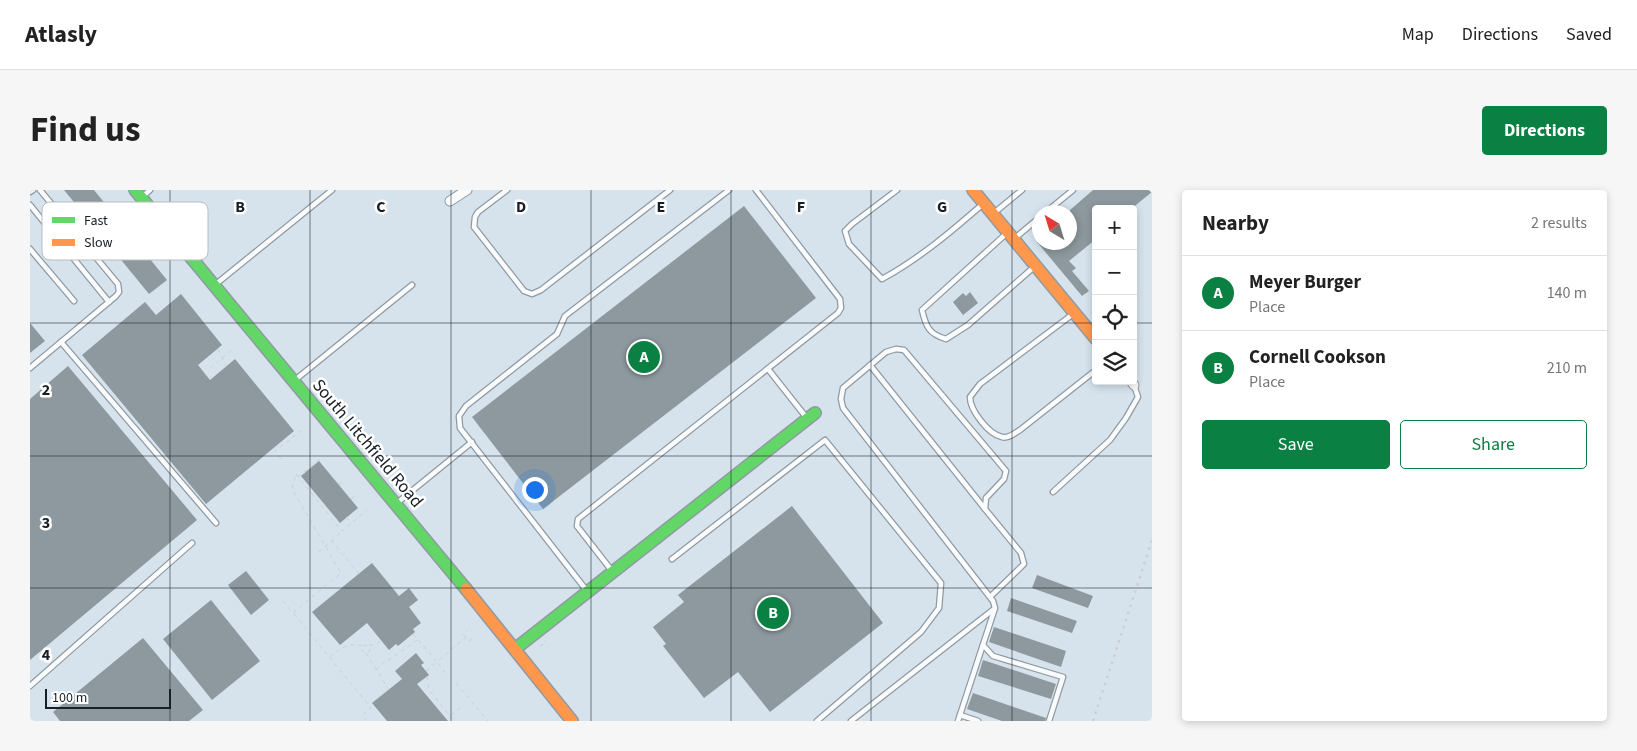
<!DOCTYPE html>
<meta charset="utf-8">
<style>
:root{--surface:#fff;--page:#f6f6f6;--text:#222;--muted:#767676;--line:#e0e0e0;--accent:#0b8043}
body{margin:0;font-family:"Source Sans 3",sans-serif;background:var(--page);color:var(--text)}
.controls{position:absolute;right:15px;top:15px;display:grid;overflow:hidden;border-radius:5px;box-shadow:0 2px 8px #0003}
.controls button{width:45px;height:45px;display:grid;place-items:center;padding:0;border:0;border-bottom:1px solid var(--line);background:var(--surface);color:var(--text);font:25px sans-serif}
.compass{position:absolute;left:1002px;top:15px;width:45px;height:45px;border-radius:50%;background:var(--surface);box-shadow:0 2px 8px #0003;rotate:322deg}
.scale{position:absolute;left:15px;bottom:12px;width:126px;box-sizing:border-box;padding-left:5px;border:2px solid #171f26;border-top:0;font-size:14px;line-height:18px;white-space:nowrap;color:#171f26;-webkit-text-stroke:4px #fff;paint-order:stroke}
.you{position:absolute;left:504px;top:299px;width:18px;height:18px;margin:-12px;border:4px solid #fff;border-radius:50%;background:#1a73e8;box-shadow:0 0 0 8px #1a73e833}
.badge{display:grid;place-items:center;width:32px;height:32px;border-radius:50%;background:var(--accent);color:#fff;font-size:16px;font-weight:700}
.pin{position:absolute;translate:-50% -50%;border:2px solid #fff;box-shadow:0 1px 5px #0006}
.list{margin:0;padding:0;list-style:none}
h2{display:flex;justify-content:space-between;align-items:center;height:65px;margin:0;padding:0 20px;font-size:21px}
h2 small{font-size:16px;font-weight:400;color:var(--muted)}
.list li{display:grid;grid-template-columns:32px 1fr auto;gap:15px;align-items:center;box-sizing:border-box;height:75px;padding:0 20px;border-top:1px solid var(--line)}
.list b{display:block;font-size:19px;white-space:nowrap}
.list p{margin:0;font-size:16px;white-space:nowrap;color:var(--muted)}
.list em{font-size:16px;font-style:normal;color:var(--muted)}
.actions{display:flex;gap:10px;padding:15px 20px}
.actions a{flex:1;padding:11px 0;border:1px solid var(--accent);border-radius:5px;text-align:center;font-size:18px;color:var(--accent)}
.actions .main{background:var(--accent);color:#fff}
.icon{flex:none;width:28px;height:28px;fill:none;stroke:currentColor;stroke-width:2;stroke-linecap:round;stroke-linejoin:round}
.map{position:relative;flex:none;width:1122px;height:531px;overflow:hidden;border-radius:5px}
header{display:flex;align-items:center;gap:30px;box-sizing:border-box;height:70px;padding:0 25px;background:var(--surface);border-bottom:1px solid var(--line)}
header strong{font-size:24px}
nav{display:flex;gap:28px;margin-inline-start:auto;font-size:18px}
.intro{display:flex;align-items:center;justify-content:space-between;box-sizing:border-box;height:120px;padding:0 30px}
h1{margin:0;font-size:35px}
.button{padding:12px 22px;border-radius:5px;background:var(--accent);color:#fff;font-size:18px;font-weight:700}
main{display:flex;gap:30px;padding:0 30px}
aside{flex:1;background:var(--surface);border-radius:5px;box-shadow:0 2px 8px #0003}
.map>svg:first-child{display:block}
.building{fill:#8d999e}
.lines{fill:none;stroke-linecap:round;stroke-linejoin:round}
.lane-casing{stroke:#909aa2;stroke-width:7}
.street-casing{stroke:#909aa2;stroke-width:11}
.fast-casing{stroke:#909aa2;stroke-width:14}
.slow-casing{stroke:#909aa2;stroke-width:14}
.path{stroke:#cccfd2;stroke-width:1;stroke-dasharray:4 4;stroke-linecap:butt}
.lane{stroke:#f9fbfc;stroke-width:4.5}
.street{stroke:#f9fbfc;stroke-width:9}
.fast{stroke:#63d668;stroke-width:11}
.slow{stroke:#ff974d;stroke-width:11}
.rail{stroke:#cbcfd1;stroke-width:2.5;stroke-dasharray:2.5 5;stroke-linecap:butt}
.grid{fill:none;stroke:#171f26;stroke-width:1;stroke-opacity:0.55}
.labels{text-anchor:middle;stroke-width:5;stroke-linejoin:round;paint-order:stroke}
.street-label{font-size:18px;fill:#171f26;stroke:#fff}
.key{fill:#fff;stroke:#b9bcbe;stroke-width:1}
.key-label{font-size:14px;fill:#171f26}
.grid-label{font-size:16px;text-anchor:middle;font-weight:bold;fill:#171f26;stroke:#fff;stroke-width:5;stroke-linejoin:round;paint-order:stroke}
</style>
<header>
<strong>Atlasly</strong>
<nav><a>Map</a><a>Directions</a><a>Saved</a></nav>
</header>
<div class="intro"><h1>Find us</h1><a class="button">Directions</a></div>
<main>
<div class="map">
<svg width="1122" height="531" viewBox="0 0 1122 531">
<rect width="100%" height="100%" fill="#d6e3ed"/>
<g class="building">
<polygon points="34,0 64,0 137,90 119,104"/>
<polygon points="1063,0 1122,0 1122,2 1101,19 1066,19 1066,49 1039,71 1046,78 1042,81 1059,101 1052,106 1007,52 1040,52 1040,20"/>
<polygon points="714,16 786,108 513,319 442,227"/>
<polygon points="940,102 948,113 933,125 923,112 933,103 936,106"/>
<polygon points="151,104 192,155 168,175 180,190 205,169 264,241 176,314 52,165 115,112 126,125"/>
<polygon points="0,133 15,151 0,163"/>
<polygon points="38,176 167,330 0,470 0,209"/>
<polygon points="289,271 328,318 310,333 271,286"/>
<polygon points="762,316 853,433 740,522 708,482 674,508 633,456 636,454 623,437 654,412 648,405"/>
<polygon points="342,373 369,406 379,398 388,410 379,417 391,433 383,439 385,442 368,456 366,454 359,460 337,433 310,455 282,422"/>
<polygon points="216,381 239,410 221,425 198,395"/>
<polygon points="1007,385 1063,406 1058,418 1002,398"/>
<polygon points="981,408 1047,431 1042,443 977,421"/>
<polygon points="181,410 230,471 182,510 133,449"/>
<polygon points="964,437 1036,461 1031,477 959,452"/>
<polygon points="113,448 173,520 159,531 30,531 23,522"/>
<polygon points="386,463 394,473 391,475 399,485 387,494 418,531 357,531 342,513 372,489 365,481"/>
<polygon points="953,470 1026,494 1021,509 948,486"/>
<polygon points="943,503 1016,528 1015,531 972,531 937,519"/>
</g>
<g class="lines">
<g class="lane-casing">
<g id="lane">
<polyline points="477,0 448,22 445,27 444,37 494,101 502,104 511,100 640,0"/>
<path d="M 867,0 L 822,34 L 815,41 L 819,54 L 852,89 C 889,69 922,41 954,13"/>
<polyline points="0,2 3,0"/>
<polyline points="112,7 120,0"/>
<polyline points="0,15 79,112"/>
<polyline points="1016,22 1043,0"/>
<polyline points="964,23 992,0"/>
<path d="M 977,43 L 892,120 C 896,137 899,144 916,149 L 938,135 L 1004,77"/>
<polyline points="985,48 1009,28"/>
<polyline points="0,59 44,111"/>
<polyline points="186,94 302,0"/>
<path d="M 1043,124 L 950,194 L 940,207 C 940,220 958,244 972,247 C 978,249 985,243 990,240 L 1066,180"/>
<polyline points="31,152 186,333"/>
<polyline points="840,175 955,319"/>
<polyline points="0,178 86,106 89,102 88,94 10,0"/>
<polyline points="738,179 776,227"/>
<polyline points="265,190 382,95"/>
<polyline points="1023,302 1080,250 1096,228 1108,207 1104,195"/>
<polyline points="367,313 442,252"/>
<polyline points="642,369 795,250 911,393 909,418 891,442 787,531"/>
<polyline points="582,381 547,336 548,329 808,123 811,118 810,109 726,0"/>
<polyline points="557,401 430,238 429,226 436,216 527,144 535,126 699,0"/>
<polyline points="953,455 963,466 1033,487 1019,531"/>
<polyline points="0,496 162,353"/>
<polyline points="930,525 948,531"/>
<polyline points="821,531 964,419"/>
<polyline points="928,531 965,418 963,411 813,218 811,209 813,198 856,162 866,159 874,160 976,281 974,289 956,308 955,319 991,363 994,374 961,406"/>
</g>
</g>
<g class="street-casing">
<g id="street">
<polyline points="420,11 437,0"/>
<polyline points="1101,191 1104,195"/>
</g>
</g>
<g class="fast-casing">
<g id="fast">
<polyline points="105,0 436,399"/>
<polyline points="485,459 785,223"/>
</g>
</g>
<g class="slow-casing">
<g id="slow">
<polyline points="943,0 1066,149"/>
<polyline points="436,399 542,531"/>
</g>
</g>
<g class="path">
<polyline points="188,159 196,176"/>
<polyline points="180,178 203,159"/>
<polyline points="251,269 245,261 271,241"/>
<polyline points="266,284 312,341 337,320"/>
<polyline points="268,287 293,267"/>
<polyline points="309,295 313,291"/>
<polyline points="321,309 325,306"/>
<polyline points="316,327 321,333"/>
<polyline points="301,350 329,384"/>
<polyline points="289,362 311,342"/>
<polyline points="253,411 263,423 311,383 262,299 266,284"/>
<polyline points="264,424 341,518 332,525 337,531"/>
<polyline points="383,444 407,472 436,447 439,451 443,448"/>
<polyline points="436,447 433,444 437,441"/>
<polyline points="511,454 512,456 515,450"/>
<circle cx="336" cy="459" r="4"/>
<polyline points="339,455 345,455 351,451"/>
<polyline points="336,463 359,500"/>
<path d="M 300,467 C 310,458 319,452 333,456"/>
<polyline points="346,480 356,470 359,470 387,450"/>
<polyline points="396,481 407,472 418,486"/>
<polyline points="397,486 399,500 424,531"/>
<polyline points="426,493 458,531"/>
<polyline points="421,525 431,517"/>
</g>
<use href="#lane" class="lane"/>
<use href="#street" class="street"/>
<use href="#fast" class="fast"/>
<use href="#slow" class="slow"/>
<polyline class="rail" points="1063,531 1122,350"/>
</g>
<path class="grid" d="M 140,0 L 140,531M 280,0 L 280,531M 421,0 L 421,531M 561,0 L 561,531M 701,0 L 701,531M 841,0 L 841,531M 982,0 L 982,531M 0,133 L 1066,133M 1103,133 L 1122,133M 0,266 L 1122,266M 0,398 L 1122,398"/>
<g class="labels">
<g class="street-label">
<text transform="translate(338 253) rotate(50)" y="6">South Litchfield Road</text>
</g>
</g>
<rect x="12" y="12" width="166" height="58" rx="8" class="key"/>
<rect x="22" y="27" width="23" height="6" fill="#63d668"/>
<rect x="22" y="49" width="23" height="7" fill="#ff974d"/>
<g class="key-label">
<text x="54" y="35">Fast</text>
<text x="54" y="57">Slow</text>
</g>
<g class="grid-label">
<text x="210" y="22">B</text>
<text x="351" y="22">C</text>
<text x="491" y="22">D</text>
<text x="631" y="22">E</text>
<text x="771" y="22">F</text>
<text x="912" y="22">G</text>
<text x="16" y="205">2</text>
<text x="16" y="338">3</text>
<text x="16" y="470">4</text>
</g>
</svg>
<div class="controls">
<button>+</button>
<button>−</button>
<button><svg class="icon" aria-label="locate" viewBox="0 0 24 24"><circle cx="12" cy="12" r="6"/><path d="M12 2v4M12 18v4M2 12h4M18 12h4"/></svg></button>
<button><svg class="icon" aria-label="layers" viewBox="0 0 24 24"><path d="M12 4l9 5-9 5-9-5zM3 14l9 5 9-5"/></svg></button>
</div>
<svg class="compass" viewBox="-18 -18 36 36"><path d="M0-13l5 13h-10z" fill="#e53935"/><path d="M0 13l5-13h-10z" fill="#767676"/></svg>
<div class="scale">100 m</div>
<div class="you"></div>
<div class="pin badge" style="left:614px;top:167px">A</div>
<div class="pin badge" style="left:743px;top:423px">B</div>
</div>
<aside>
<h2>Nearby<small>2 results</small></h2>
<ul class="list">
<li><span class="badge">A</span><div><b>Meyer Burger</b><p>Place</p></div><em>140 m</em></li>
<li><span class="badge">B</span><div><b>Cornell Cookson</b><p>Place</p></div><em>210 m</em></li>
</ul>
<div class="actions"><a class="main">Save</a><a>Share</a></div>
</aside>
</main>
